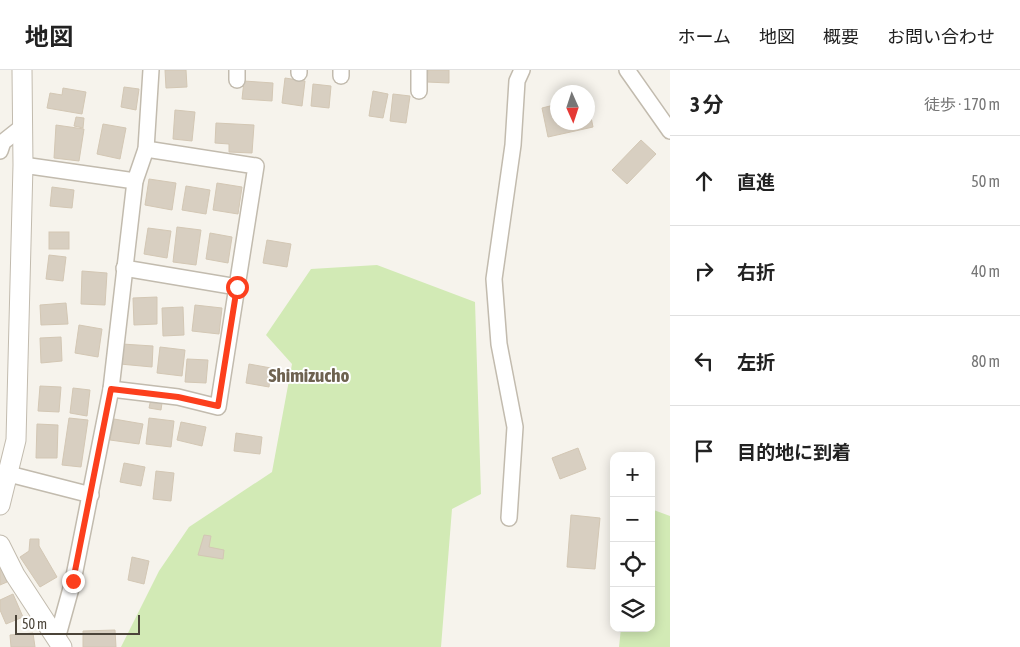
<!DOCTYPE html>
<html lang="ja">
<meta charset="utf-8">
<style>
:root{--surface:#fff;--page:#f2f2f2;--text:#222;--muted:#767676;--line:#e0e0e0}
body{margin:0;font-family:"Asap Condensed","Noto Sans JP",sans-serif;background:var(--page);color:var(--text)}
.controls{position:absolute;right:15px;bottom:15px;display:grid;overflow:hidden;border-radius:10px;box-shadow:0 2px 12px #0003}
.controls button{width:45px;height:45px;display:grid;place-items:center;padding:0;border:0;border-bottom:1px solid var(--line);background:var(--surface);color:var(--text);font:25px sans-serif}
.compass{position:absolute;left:550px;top:15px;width:45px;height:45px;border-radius:50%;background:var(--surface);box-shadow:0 2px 12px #0003;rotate:177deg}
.scale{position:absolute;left:15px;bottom:12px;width:125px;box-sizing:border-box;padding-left:5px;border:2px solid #4b4439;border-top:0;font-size:14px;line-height:18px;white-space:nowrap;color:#4b4439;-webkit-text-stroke:4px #fff;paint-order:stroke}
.stop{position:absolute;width:15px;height:15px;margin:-11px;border:4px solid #fc3f1d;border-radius:50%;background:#fff}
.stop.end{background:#fc3f1d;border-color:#fff;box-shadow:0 1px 5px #0008}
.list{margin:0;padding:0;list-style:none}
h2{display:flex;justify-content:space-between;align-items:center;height:65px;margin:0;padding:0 20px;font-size:21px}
h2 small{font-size:16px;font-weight:400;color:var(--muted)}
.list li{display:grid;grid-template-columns:32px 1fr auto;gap:15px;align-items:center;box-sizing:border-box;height:90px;padding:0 20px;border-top:1px solid var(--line)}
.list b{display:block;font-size:19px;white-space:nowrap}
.list em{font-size:16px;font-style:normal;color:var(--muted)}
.icon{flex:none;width:28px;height:28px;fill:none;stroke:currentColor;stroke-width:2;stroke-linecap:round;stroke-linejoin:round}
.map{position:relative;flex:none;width:670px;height:577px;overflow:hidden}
header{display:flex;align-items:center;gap:30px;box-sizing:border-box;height:70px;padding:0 25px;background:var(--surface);border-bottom:1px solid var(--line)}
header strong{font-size:24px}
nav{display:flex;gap:28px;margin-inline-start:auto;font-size:18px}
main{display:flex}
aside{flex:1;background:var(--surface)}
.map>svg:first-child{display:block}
.green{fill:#d2eab5}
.building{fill:#d8cfc1;stroke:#d3c7b4}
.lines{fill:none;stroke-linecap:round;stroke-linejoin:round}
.minor-casing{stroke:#c2bbae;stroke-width:18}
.tertiary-casing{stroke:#c2bbae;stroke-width:21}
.minor{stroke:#fff;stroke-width:15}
.tertiary{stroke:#fff;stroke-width:19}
.route{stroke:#fc3f1d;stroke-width:6}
.labels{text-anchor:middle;stroke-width:4;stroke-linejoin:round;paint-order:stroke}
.quarter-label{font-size:19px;font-weight:bold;fill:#6e6250;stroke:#fff}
</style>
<header>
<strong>地図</strong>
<nav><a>ホーム</a><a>地図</a><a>概要</a><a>お問い合わせ</a></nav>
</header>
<main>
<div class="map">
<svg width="670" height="577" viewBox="0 0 670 577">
<rect width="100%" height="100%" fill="#f6f3ec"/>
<g class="green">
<polygon points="377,195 475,232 481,424 452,439 441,577 121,577 159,501 189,457 272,402 292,294 266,265 311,199"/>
<polygon points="651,439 670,446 670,577 619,577 621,558 651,558"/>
</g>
<g class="building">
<polygon points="165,0 186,0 187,17 166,18"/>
<polygon points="428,0 449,0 449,13 427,12"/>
<polygon points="285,8 305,11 302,36 282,33"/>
<polygon points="244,11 273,13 272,31 242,29"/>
<polygon points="313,14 331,16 329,38 311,36"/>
<polygon points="124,17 139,19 136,40 121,37"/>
<polygon points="63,18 86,22 82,44 47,38 50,23 62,25"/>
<polygon points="373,21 388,24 383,48 369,46"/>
<polygon points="393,24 410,26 406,53 390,51"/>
<polygon points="588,32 593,57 548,67 542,38 558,34 558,52 588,52"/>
<polygon points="175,40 195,42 192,71 173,69"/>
<polygon points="76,47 84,48 83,58 74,56"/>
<polygon points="216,53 254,55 252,83 229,82 229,74 215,73"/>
<polygon points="103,54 126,58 120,89 97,84"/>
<polygon points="56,55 84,59 79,91 54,88"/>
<polygon points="641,70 656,84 627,114 612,100"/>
<polygon points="149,109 176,113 172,140 145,135"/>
<polygon points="217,113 242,117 238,144 213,140"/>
<polygon points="186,116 210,120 206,144 182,140"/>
<polygon points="52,117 74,120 72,138 50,136"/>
<polygon points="177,157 201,160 196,195 173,192"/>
<polygon points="148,158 171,161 167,188 144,184"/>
<rect x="49" y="162" width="20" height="17"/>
<polygon points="210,163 232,167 228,193 206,189"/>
<polygon points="267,170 291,174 287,197 263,193"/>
<polygon points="49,185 66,187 63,211 46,209"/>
<polygon points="82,201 107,203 105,235 81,234"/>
<polygon points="157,227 157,254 134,255 133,228"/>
<polygon points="66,233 68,254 41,255 40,235"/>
<polygon points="195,235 222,238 219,264 192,261"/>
<polygon points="183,237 184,265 163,266 162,238"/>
<polygon points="79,255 102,259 98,287 75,283"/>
<polygon points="61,267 62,291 41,293 40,268"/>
<polygon points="122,274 153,276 152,297 120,294"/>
<polygon points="160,277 185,280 182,306 157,303"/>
<polygon points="187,289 208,290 206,313 185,312"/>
<polygon points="249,294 271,298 269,317 246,313"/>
<polygon points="40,316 61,317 59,342 38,341"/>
<polygon points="73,318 90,320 87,346 70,343"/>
<polygon points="152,324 163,326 161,340 149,338"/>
<polygon points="69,348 88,350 81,397 62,395"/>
<polygon points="149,348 174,351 171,377 146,374"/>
<polygon points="114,349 143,354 139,374 110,370"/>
<polygon points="181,352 206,357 202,376 177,370"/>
<polygon points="37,354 58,355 57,388 36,388"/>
<polygon points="236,363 262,367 260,384 234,381"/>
<polygon points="578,378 586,399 560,409 552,388"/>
<polygon points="124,393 145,397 141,416 120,412"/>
<polygon points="156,401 174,403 171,431 153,429"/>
<polygon points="571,445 600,448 595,499 567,497"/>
<polygon points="204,465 211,466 209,477 224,480 223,489 198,485"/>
<polygon points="30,469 39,469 39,476 57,507 40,517 20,487 29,481"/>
<polygon points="132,487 149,491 144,514 128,510"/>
<polygon points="0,495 7,512 0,515"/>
<polygon points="13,524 23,547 6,554 0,540 0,530"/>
<polygon points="115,560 116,577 83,577 83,561"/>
<polygon points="33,563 35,577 11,577 10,565"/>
</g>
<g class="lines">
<g class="minor-casing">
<g id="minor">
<polyline points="237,0 237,10"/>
<polyline points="299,0 299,3"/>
<polyline points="341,0 341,6"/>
<polyline points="627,0 670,61"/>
<polyline points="419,21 419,0"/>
<polyline points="0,81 3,72 22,57"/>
<polyline points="23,95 135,111"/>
<polyline points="124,198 237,217"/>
<polyline points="111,319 178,327 218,337 256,96 146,79"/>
<polyline points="9,404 91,425"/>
<polyline points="509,448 515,357 499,274 494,209 513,75 517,11 522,0"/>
<polyline points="57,569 73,511 111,319 135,111 146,79 151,0"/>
</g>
</g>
<g class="tertiary-casing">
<g id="tertiary">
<polyline points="0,435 16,370 23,95 22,0"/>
<polyline points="0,475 15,505 62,577"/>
</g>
</g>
<use href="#minor" class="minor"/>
<use href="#tertiary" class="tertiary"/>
</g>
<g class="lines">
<polyline class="route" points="73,511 111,319 178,327 218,336 237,217"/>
</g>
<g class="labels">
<g class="quarter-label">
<text x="309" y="312">Shimizucho</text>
</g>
</g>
</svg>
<div class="controls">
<button>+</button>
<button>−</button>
<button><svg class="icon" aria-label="locate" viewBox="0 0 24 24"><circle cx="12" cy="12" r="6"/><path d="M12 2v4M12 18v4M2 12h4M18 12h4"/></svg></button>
<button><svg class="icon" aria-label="layers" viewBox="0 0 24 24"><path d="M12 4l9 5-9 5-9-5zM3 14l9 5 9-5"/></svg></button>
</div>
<svg class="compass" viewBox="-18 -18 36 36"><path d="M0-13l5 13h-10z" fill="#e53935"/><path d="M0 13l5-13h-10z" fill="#767676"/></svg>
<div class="scale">50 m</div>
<div class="stop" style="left:237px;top:217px"></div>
<div class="stop end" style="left:73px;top:511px"></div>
</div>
<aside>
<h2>3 分<small>徒歩 · 170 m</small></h2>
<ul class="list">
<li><svg class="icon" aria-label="ahead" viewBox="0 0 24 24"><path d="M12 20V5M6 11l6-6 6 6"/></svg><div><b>直進</b></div><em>50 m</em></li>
<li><svg class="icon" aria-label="right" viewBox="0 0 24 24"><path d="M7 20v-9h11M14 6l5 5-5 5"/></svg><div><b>右折</b></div><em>40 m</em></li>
<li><svg class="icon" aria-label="left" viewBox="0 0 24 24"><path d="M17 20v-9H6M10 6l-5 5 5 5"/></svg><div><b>左折</b></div><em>80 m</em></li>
<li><svg class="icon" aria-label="arrive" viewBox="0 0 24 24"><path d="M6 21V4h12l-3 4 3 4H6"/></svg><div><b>目的地に到着</b></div></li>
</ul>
</aside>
</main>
